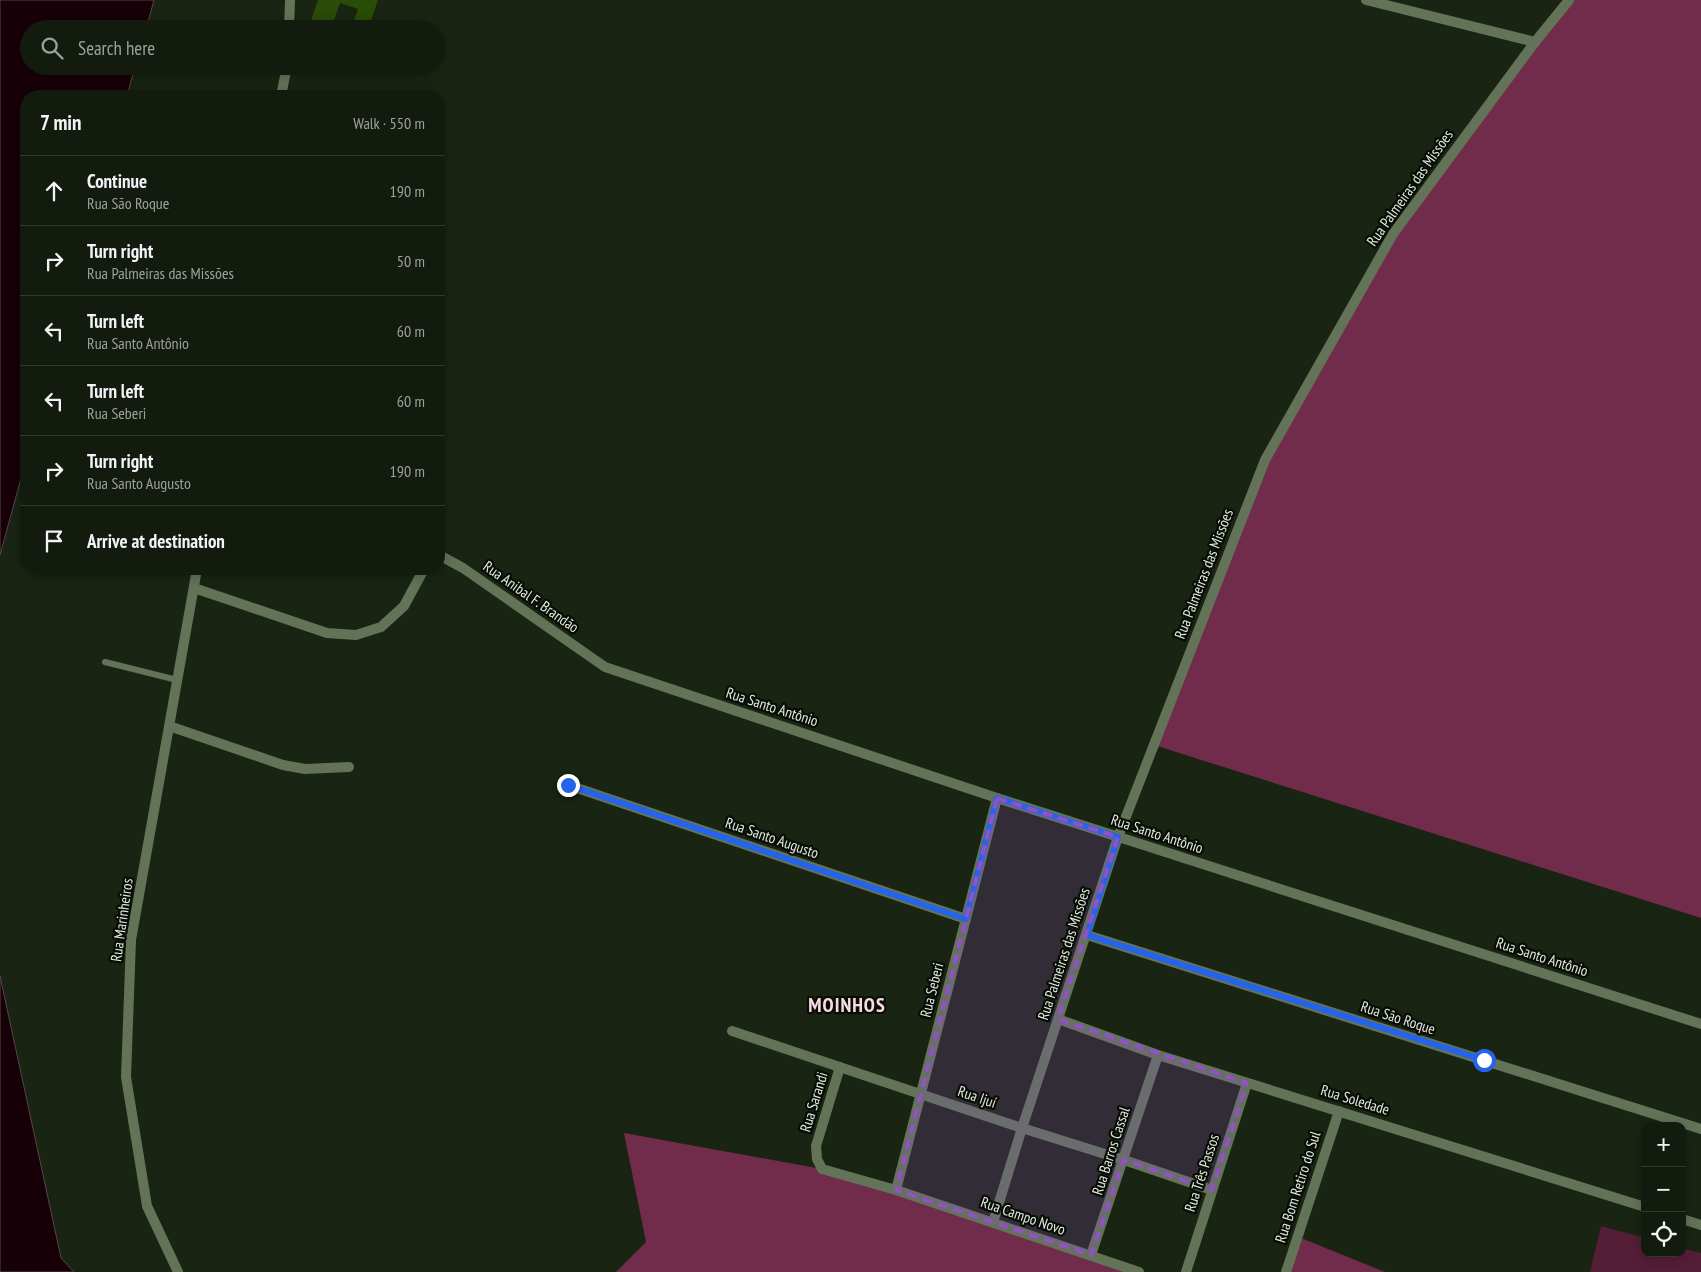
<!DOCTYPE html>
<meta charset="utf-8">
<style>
:root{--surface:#131b0e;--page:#1c2417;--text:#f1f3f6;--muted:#9da19e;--line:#32392e}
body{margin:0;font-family:"PT Sans Narrow",sans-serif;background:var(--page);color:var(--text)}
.controls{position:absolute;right:15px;bottom:15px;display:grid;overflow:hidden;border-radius:10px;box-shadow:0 2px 12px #0003}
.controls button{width:45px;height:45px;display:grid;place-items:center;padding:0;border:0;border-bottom:1px solid var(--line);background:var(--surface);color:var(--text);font:25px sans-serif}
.stop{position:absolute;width:15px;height:15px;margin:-11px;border:4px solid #2563eb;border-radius:50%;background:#fff}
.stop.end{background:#2563eb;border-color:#fff;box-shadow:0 1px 5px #0008}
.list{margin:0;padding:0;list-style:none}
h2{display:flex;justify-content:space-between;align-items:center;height:65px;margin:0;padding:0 20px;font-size:21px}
h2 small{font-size:16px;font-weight:400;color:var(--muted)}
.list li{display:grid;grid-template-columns:32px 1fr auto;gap:15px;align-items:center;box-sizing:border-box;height:70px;padding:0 20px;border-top:1px solid var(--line)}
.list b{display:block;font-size:19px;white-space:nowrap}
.list p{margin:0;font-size:16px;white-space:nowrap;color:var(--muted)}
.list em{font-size:16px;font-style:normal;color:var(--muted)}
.icon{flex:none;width:28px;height:28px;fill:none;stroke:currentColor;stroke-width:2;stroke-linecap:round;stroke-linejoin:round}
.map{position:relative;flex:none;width:1701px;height:1272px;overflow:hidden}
.search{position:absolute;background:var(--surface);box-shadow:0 2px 12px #0003;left:20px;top:20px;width:425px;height:55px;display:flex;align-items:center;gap:12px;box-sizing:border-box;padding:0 18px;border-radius:28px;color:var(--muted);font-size:19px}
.panel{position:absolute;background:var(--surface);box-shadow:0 2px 12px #0003;left:20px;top:90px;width:425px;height:485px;border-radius:20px}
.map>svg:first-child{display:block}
.green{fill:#531e36}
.forest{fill:#712c4b}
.water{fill:#180009;stroke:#554649}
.building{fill:#294c06}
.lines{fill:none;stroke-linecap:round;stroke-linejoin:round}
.lane{stroke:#627358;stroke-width:6}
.street{stroke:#627358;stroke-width:10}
.route{stroke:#2563eb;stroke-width:6}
.marked{fill:#9052c5;fill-opacity:0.2;stroke:#9052c5;stroke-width:4;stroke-dasharray:10 6;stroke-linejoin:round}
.labels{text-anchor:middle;stroke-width:4.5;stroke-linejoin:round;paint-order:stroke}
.street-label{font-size:15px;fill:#e2eade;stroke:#070c05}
.district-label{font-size:20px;font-weight:bold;letter-spacing:1px;fill:#fad9e5;stroke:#070c05}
</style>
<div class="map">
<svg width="1701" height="1272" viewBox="0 0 1701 1272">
<rect width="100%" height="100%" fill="#192412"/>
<polygon class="green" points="1601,1226 1645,1238 1645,1253 1682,1253 1682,1248 1701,1253 1701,1272 1590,1272"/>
<g class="forest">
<polygon points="1569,0 1701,0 1701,918 1154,745 1265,460 1393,234"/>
<polygon points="624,1133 822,1169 1137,1272 616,1272 646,1242"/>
<polygon points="1296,1236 1385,1272 1285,1272"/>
</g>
<g class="water">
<polygon points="0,0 154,0 146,29 29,29 29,66 135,66 127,96 26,96 26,460 0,555"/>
<polygon points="0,976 61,1258 74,1272 0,1272"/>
</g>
<polygon class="building" points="318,0 378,0 368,29 351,29 358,9 340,3 331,29 308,29"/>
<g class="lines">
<polyline class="lane" points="105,662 177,680"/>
<g class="street">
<polyline points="1366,0 1535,42"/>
<polyline points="289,29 290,0"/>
<polyline points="281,96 287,66"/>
<polyline points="439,555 463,568 605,667 997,798 1701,1024"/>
<polyline points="194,588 327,633 356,635 381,627 404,606 424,569"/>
<polyline points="169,726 283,765 305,769 349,767"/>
<polyline points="568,785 966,919"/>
<polyline points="1087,935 1701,1129"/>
<polyline points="1058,1019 1158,1055 1645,1207"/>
<polyline points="732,1031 1022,1128 1124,1160 1212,1190"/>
<polyline points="840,1067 816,1146 817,1159 822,1169 896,1190 1139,1272"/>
<polyline points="896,1190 997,798"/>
<polyline points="1682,1219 1701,1225"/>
<polyline points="993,1222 1022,1128 1118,837 1265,460 1393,234 1535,42 1569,0"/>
<polyline points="1091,1255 1158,1055"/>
<polyline points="178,1272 147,1206 126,1077 131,940 197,569"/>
<polyline points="1186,1272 1247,1083"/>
<polyline points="1286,1272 1339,1111"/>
</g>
</g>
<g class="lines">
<polyline class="route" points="568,785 966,919 997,798 1118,837 1087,935 1484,1060"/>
</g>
<path class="marked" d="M 997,798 L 1118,837 L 1058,1019 L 1247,1083 L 1212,1190 L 1124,1160 L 1091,1255 L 896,1190 Z"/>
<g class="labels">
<g class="street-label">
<text transform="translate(1410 188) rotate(-55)" y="5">Rua Palmeiras das Missões</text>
<text transform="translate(1204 574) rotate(-69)" y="5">Rua Palmeiras das Missões</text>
<text transform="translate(531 597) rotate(35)" y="5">Rua Anibal F. Brandão</text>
<text transform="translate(772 707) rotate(18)" y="5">Rua Santo Antônio</text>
<text transform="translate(1157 834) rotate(18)" y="5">Rua Santo Antônio</text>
<text transform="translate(772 838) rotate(19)" y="5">Rua Santo Augusto</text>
<text transform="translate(122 920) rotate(-82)" y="5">Rua Marinheiros</text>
<text transform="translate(1064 954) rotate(-72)" y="5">Rua Palmeiras das Missões</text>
<text transform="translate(1542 957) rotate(18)" y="5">Rua Santo Antônio</text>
<text transform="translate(932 990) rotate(-76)" y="5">Rua Seberi</text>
<text transform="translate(1398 1018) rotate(18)" y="5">Rua São Roque</text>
<text transform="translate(977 1097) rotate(19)" y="5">Rua Ijuí</text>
<text transform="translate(1355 1100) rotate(17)" y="5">Rua Soledade</text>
<text transform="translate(814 1102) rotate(-73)" y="5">Rua Sarandi</text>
<text transform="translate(1111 1151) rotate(-72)" y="5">Rua Barros Cassal</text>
<text transform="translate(1202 1173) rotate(-72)" y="5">Rua Três Passos</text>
<text transform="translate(1298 1187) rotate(-72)" y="5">Rua Bom Retiro do Sul</text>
<text transform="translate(1023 1216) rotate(19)" y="5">Rua Campo Novo</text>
</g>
<g class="district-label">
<text x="847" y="1012">MOINHOS</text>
</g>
</g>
</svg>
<div class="controls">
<button>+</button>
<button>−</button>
<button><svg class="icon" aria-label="locate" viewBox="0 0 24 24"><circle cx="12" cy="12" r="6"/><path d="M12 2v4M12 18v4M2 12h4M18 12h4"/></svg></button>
</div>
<div class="stop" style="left:1484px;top:1060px"></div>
<div class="stop end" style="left:568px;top:785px"></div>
<div class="search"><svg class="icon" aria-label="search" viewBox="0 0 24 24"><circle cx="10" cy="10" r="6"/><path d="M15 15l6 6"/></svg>Search here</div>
<section class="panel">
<h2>7 min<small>Walk · 550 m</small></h2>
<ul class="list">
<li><svg class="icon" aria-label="ahead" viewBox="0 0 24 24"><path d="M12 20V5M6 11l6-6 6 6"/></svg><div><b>Continue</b><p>Rua São Roque</p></div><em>190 m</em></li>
<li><svg class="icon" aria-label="right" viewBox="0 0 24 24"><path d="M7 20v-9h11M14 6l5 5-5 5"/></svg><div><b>Turn right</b><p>Rua Palmeiras das Missões</p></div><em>50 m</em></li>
<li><svg class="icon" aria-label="left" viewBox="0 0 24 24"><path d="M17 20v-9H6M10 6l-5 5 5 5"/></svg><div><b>Turn left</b><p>Rua Santo Antônio</p></div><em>60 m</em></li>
<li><svg class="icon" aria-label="left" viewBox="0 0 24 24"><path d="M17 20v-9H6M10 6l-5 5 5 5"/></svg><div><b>Turn left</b><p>Rua Seberi</p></div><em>60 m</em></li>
<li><svg class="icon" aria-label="right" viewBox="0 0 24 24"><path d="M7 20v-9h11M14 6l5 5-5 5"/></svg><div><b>Turn right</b><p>Rua Santo Augusto</p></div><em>190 m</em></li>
<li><svg class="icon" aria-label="arrive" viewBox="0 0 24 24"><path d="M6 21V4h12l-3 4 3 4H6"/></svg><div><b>Arrive at destination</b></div></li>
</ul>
</section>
</div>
